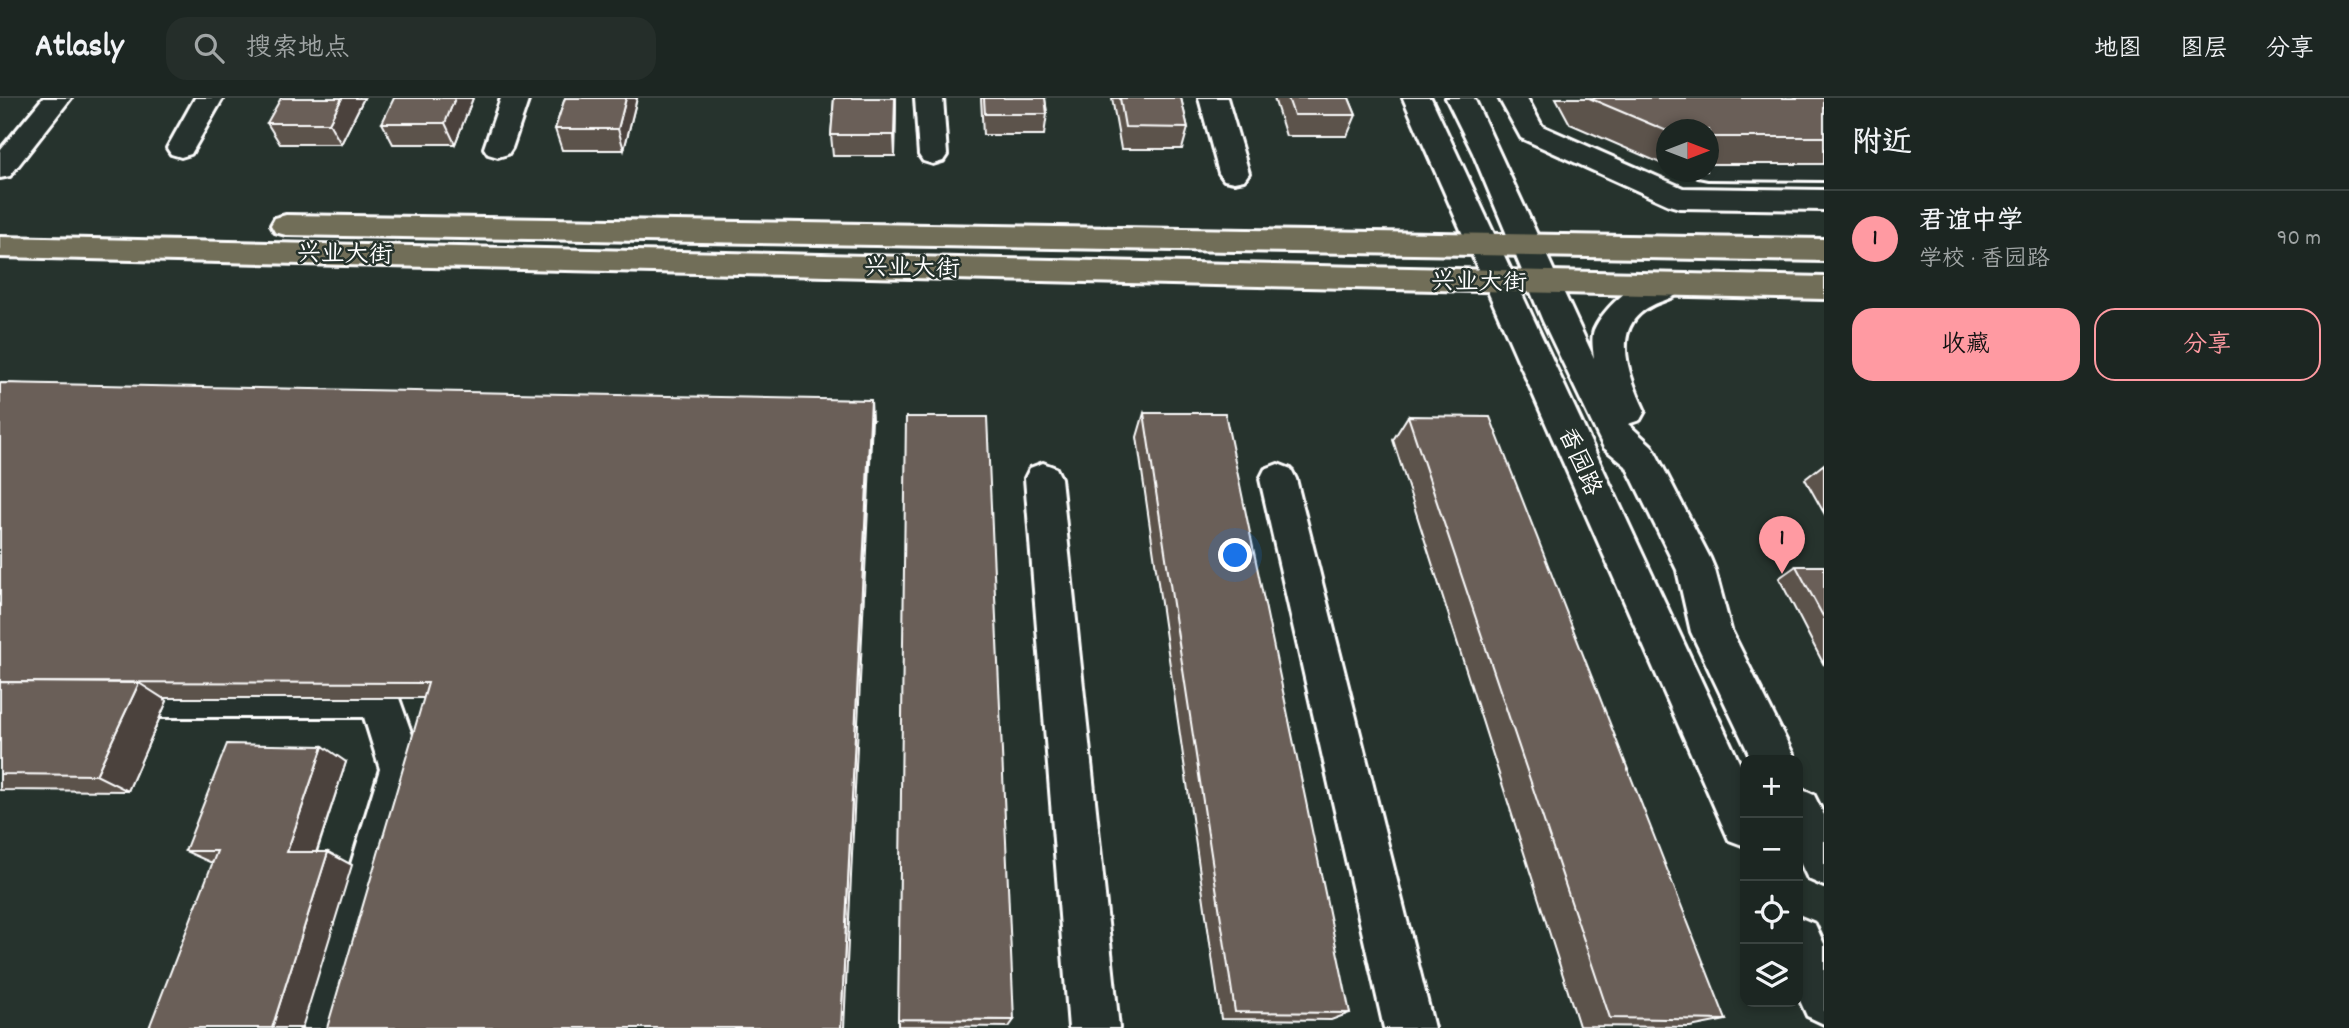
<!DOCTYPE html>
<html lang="zh">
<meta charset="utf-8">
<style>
:root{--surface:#1c2622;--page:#252e2a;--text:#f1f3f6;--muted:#a0a5a5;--line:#3a4340;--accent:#ff9aa2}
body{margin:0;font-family:Dekko,"LXGW WenKai TC",sans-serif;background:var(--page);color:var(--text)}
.controls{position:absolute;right:21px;bottom:21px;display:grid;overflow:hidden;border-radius:14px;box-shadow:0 4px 10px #0003}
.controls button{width:63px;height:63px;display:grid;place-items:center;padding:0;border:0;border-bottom:2px solid var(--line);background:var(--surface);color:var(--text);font:35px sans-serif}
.compass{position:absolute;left:1656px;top:21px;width:63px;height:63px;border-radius:50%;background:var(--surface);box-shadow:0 4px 10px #0003;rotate:90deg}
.you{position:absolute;left:1236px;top:458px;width:24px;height:24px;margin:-18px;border:5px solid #fff;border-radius:50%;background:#1a73e8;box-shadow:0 0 0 10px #1a73e833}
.badge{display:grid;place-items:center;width:46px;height:46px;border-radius:50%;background:var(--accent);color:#111;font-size:23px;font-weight:700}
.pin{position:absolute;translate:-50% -58px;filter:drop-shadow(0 2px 4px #0008)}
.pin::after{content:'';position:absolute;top:37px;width:24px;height:21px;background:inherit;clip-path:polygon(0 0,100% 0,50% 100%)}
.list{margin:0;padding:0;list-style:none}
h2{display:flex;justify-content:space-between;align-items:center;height:91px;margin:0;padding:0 28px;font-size:30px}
h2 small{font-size:23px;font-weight:400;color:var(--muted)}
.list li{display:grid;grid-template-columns:46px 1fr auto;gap:21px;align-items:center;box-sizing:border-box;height:98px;padding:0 28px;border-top:2px solid var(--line)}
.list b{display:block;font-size:26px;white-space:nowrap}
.list p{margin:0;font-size:23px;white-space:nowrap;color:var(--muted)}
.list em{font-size:23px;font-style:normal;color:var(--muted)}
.actions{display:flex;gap:14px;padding:21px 28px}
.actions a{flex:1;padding:16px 0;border:2px solid var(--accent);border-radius:21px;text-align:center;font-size:24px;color:var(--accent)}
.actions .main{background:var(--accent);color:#111}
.icon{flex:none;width:38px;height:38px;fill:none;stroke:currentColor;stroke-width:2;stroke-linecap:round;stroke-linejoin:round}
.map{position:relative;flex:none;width:1824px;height:930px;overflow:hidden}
header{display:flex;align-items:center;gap:42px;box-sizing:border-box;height:98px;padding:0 35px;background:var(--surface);border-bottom:2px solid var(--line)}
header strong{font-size:33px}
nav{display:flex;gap:38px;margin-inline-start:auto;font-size:24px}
.search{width:490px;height:63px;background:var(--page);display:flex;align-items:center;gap:18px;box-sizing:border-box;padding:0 24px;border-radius:21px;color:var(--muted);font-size:26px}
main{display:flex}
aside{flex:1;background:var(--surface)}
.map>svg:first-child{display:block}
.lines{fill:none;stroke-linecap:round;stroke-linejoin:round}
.minor-casing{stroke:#fff;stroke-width:6}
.major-casing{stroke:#fff;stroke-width:6}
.minor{fill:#26332d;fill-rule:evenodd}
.major{fill:#716e59;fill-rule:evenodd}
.wall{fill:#5c524c;stroke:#fff;stroke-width:2}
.shaded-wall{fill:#4b423e;stroke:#fff;stroke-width:2}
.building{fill:#6b5f58;stroke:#fff;stroke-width:2}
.labels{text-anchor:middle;stroke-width:5;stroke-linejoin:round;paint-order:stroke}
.street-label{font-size:24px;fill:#fff;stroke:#26332d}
</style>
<header>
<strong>Atlasly</strong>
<div class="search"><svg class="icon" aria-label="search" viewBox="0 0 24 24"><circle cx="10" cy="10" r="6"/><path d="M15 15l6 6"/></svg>搜索地点</div>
<nav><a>地图</a><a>图层</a><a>分享</a></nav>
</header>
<main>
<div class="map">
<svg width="1824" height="930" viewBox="0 0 1824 930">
<rect width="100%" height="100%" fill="#26332d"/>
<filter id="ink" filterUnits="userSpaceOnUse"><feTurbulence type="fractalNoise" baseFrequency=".0143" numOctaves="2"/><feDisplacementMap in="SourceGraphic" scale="14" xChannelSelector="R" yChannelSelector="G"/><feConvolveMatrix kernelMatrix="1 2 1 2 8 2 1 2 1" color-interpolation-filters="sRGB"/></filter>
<g filter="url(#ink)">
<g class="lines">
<g class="minor-casing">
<g id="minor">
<polygon points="43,0 71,0 10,78 0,80 0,52"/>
<polygon points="195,0 223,0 191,56 181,59 171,56 167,50"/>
<polygon points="501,0 529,0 512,50 508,56 498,59 488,56 484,50"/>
<polygon points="915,0 943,0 947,57 943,63 933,66 923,63 919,57"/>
<polygon points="1199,0 1227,0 1249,75 1244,82 1234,84 1224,82 1219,75"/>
<polygon points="1403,0 1431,0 1745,677 1745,748 1729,742"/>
<path d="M 1446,0 L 1474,0 L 1594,260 C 1593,251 1591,240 1594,232 C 1607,203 1649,170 1682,179 L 1687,187 C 1679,200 1664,201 1651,208 C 1608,230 1630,280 1645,313 L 1640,322 L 1628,326 L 1652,348 L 1710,460 L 1715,472 L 1731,532 L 1796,662 L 1752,662 L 1691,534 L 1677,472 L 1626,368 L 1604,350 L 1599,340 L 1543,223 L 1473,55 Z"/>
<polygon points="1499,0 1527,0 1542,28 1683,90 1824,92 1824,112 1679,110 1669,107 1521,40"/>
<polygon points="1708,63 1824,64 1824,82 1708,81 1698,79 1695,74 1708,74"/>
<polygon points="1043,365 1056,370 1061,380 1119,930 1069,930 1025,380 1030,370"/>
<polygon points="1278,366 1291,371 1296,381 1434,930 1384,930 1260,381 1265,371"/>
<polygon points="109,581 379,581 394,586 424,671 351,930 301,930 380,671 364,619 109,619 94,614 88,600 94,586"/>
<polygon points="1798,690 1814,697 1824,717 1824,788 1808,781 1798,760"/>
<polygon points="1798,819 1815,826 1824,846 1824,926 1807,918 1798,898"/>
</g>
</g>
<g class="major-casing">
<g id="major">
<polygon points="286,117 1824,141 1824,163 286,137 275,134 271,127 275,120"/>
<polygon points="0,139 1824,179 1824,201 0,159"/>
</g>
</g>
<use href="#minor" class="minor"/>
<use href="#major" class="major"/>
</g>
<g class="wall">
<polygon points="364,0 341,46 280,46 267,25"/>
<polygon points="473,0 455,46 393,46 382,25"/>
<polygon points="565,0 637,0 624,52 562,52 555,31"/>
<polygon points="834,0 896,0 895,58 833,58 831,37"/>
<polygon points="981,0 1045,0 1047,16 1044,37 983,37"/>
<polygon points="1112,0 1181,0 1188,30 1182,51 1121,51"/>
<polygon points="1274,0 1349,0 1356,17 1347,38 1286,38"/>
<polygon points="1556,0 1824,0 1824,66 1709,66 1709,32 1667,32 1667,65 1660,65 1570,26"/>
<polygon points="0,285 872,322 424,600 162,600 167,603 128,693 0,692"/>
<polygon points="1144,315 1350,915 1331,922 1221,921 1137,339"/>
<polygon points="1408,318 1726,922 1690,929 1579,928 1393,342"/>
<polygon points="1824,366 1824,415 1805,381"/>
<polygon points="1796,468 1824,468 1824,567 1779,480"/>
<polygon points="346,664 317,754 352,767 212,765 185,753"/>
<polygon points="898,921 1014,922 1009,929 898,928"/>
</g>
<g class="shaded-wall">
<polygon points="342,0 364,0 341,46 329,25"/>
<polygon points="455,0 473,0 455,46 445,25"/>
<polygon points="626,0 637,0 624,52 618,31"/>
<polygon points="895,0 896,0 895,58 894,37"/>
<polygon points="871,302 872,322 844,930 841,930"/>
<polygon points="139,585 167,603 128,693 96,677"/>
<polygon points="323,648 346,664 312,767 287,754"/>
<polygon points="328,754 352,767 302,930 272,930"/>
</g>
<g class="building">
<polygon points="281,0 342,0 329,25 267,25"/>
<polygon points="394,0 455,0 445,25 382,25"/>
<polygon points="565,0 626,0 618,31 555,31"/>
<polygon points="834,0 895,0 894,37 831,37"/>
<polygon points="984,0 1045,0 1047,16 985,16"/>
<polygon points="1120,0 1181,0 1188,30 1125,29"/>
<polygon points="1288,0 1349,0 1356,17 1294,17"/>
<polygon points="1589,0 1824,0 1824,39 1709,39 1709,32 1667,32 1667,33"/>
<polygon points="0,285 871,302 841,930 327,930 428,585 0,584"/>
<polygon points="1144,315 1225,315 1350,915 1235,914"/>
<polygon points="1408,318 1490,319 1726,922 1610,920"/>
<polygon points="906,319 987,319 1014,922 898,921"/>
<polygon points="1796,468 1824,468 1824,520"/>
<polygon points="0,584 139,585 96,677 0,676"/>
<polygon points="227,646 323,648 287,754 328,754 272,930 149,930 217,753 185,753"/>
</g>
</g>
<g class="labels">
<g class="street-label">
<text transform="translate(345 155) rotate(1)" y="8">兴业大街</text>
<text transform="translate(912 169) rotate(1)" y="8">兴业大街</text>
<text transform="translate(1479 183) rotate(1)" y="8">兴业大街</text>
<text transform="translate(1581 363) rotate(66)" y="8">香园路</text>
</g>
</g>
</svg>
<div class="controls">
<button>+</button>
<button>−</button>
<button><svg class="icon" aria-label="locate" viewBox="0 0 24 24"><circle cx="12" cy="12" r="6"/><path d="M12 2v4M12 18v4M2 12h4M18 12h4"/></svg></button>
<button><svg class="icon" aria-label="layers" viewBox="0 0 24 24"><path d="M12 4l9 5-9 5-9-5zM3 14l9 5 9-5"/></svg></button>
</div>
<svg class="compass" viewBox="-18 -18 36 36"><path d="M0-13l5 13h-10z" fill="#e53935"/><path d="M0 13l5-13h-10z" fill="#a0a5a5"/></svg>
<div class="you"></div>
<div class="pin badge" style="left:1782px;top:476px">1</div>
</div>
<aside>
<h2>附近<small></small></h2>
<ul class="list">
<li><span class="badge">1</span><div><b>君谊中学</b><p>学校 · 香园路</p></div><em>90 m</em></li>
</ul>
<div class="actions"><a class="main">收藏</a><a>分享</a></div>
</aside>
</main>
